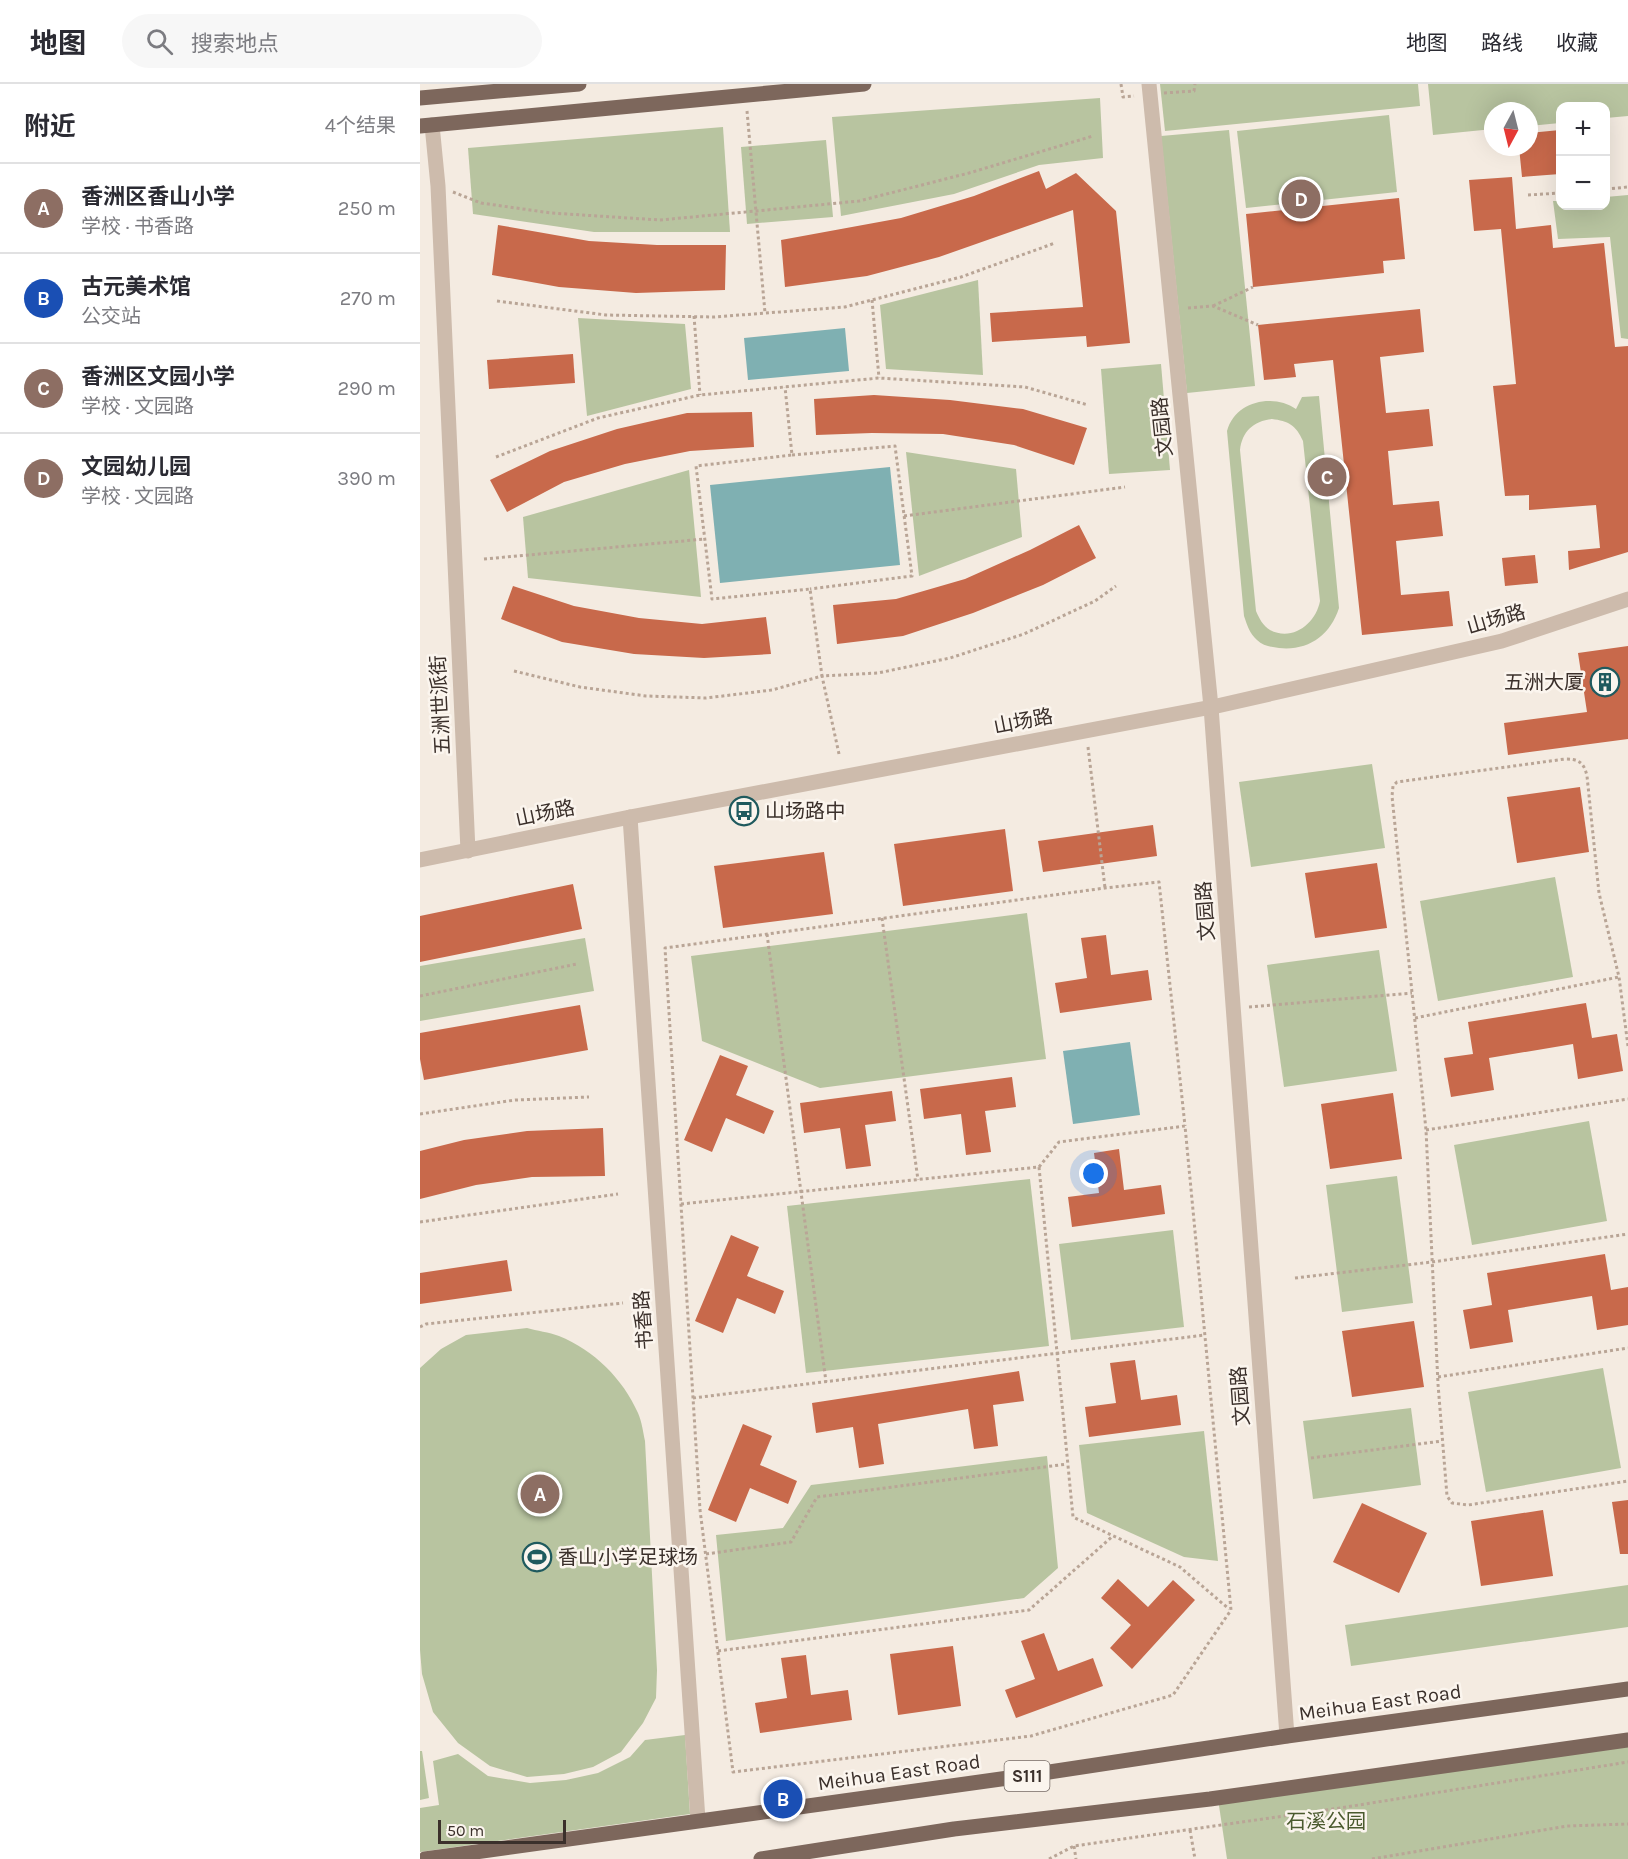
<!DOCTYPE html>
<html lang="zh">
<meta charset="utf-8">
<style>
:root{--surface:#fff;--page:#f7f7f7;--text:#2b2b33;--muted:#7c7c81;--line:#e1e1e2;--accent:#0b8043}
body{margin:0;font-family:Karla,"Noto Sans SC",sans-serif;background:var(--page);color:var(--text)}
.controls{position:absolute;right:18px;top:18px;display:grid;overflow:hidden;border-radius:12px;box-shadow:0 6px 24px #0002}
.controls button{width:54px;height:54px;display:grid;place-items:center;padding:0;border:0;border-bottom:2px solid var(--line);background:var(--surface);color:var(--text);font:30px sans-serif}
.compass{position:absolute;left:1064px;top:18px;width:54px;height:54px;border-radius:50%;background:var(--surface);box-shadow:0 6px 24px #0002;rotate:187deg}
.scale{position:absolute;left:18px;bottom:15px;width:128px;box-sizing:border-box;padding-left:6px;border:3px solid #3b302b;border-top:0;font-size:16px;line-height:21px;white-space:nowrap;color:#3b302b;-webkit-text-stroke:4px #fbf5ee;paint-order:stroke}
.you{position:absolute;left:674px;top:1090px;width:21px;height:21px;margin:-15px;border:4px solid #fff;border-radius:50%;background:#1a73e8;box-shadow:0 0 0 9px #1a73e833}
.badge{display:grid;place-items:center;width:39px;height:39px;border-radius:50%;background:var(--accent);color:#fff;font-size:20px;font-weight:700}
.pin{position:absolute;translate:-50% -50%;border:3px solid #fff;box-shadow:0 2px 6px #0006}
.list{margin:0;padding:0;list-style:none}
h2{display:flex;justify-content:space-between;align-items:center;height:78px;margin:0;padding:0 24px;font-size:26px}
h2 small{font-size:20px;font-weight:400;color:var(--muted)}
.list li{display:grid;grid-template-columns:39px 1fr auto;gap:18px;align-items:center;box-sizing:border-box;height:90px;padding:0 24px;border-top:2px solid var(--line)}
.list b{display:block;font-size:22px;white-space:nowrap}
.list p{margin:0;font-size:20px;white-space:nowrap;color:var(--muted)}
.list em{font-size:20px;font-style:normal;color:var(--muted)}
.icon{flex:none;width:33px;height:33px;fill:none;stroke:currentColor;stroke-width:2;stroke-linecap:round;stroke-linejoin:round}
.map{position:relative;flex:none;width:1208px;height:1775px;overflow:hidden}
header{display:flex;align-items:center;gap:36px;box-sizing:border-box;height:84px;padding:0 30px;background:var(--surface);border-bottom:2px solid var(--line)}
header strong{font-size:28px}
nav{display:flex;gap:33px;margin-inline-start:auto;font-size:21px}
.search{width:420px;height:54px;background:var(--page);display:flex;align-items:center;gap:15px;box-sizing:border-box;padding:0 21px;border-radius:33px;color:var(--muted);font-size:22px}
main{display:flex}
aside{flex:1;background:var(--surface)}
.map>svg:first-child{display:block}
.green{fill:#b8c4a0;fill-rule:evenodd}
.water{fill:#7fb0b2}
.building{fill:#c8694b}
.lines{fill:none;stroke-linecap:round;stroke-linejoin:round}
.path{stroke:#b9a596;stroke-width:3;stroke-dasharray:3 3;stroke-linecap:butt}
.minor{stroke:#cdbbac;stroke-width:15}
.major{stroke:#7d675c;stroke-width:15}
.labels{text-anchor:middle;stroke-width:5;stroke-linejoin:round;paint-order:stroke}
.shield{fill:#fbf5ee;stroke:#756b66;stroke-width:1.5}
.shield-label{font-size:18px;font-weight:bold;fill:#3b302b}
.street-label{font-size:20px;fill:#3b302b;stroke:#fbf5ee}
.poi-label{font-size:20px;fill:#3b302b;stroke:#fbf5ee;text-anchor:start}
.park-label{font-size:20px;fill:#4a5a2e;stroke:#fbf5ee}
</style>
<header>
<strong>地图</strong>
<div class="search"><svg class="icon" aria-label="search" viewBox="0 0 24 24"><circle cx="10" cy="10" r="6"/><path d="M15 15l6 6"/></svg>搜索地点</div>
<nav><a>地图</a><a>路线</a><a>收藏</a></nav>
</header>
<main>
<aside>
<h2>附近<small>4个结果</small></h2>
<ul class="list">
<li><span class="badge" style="background:#8d6e63">A</span><div><b>香洲区香山小学</b><p>学校 · 书香路</p></div><em>250 m</em></li>
<li><span class="badge" style="background:#1a4fb4">B</span><div><b>古元美术馆</b><p>公交站</p></div><em>270 m</em></li>
<li><span class="badge" style="background:#8d6e63">C</span><div><b>香洲区文园小学</b><p>学校 · 文园路</p></div><em>290 m</em></li>
<li><span class="badge" style="background:#8d6e63">D</span><div><b>文园幼儿园</b><p>学校 · 文园路</p></div><em>390 m</em></li>
</ul>
</aside>
<div class="map">
<svg width="1208" height="1775" viewBox="0 0 1208 1775">
<rect width="100%" height="100%" fill="#f4ebe1"/>
<g class="green">
<polygon points="740,0 998,0 1000,22 745,47"/>
<polygon points="1008,0 1208,0 1208,32 1186,34 1186,22 1140,22 1140,39 1109,42 1109,27 1073,27 1073,45 1013,51"/>
<polygon points="680,14 683,74 619,81 534,110 421,132 412,33"/>
<polygon points="969,31 977,108 826,124 817,47"/>
<polygon points="303,43 310,148 174,148 53,130 48,64"/>
<polygon points="809,46 835,302 767,309 741,52"/>
<polygon points="406,56 413,133 327,140 321,63"/>
<polygon points="1208,111 1208,255 1201,254 1190,153 1138,155 1133,117 1140,117 1140,122 1186,122 1186,113"/>
<polygon points="558,196 563,291 466,285 460,221"/>
<polygon points="158,234 265,240 271,305 167,332"/>
<polygon points="741,280 750,386 689,390 681,285"/>
<path d="M 899,312 L 919,524 C 910,552 888,567 859,564 C 851,563 843,562 837,556 C 830,550 827,541 824,532 L 807,347 C 815,317 853,309 876,325 L 882,313 ZM 852,335 C 868,337 876,341 883,357 L 900,517 C 896,539 873,558 850,546 C 843,542 839,534 836,527 L 820,366 C 822,348 833,337 852,335 Z"/>
<polygon points="486,368 596,385 602,453 499,492"/>
<polygon points="269,386 281,513 108,494 103,433"/>
<polygon points="952,680 965,764 831,783 819,698"/>
<polygon points="1135,793 1153,893 1018,917 1000,817"/>
<polygon points="607,829 626,975 400,1004 282,957 271,872"/>
<polygon points="165,854 174,907 0,937 0,882"/>
<polygon points="959,866 977,987 864,1003 847,881"/>
<polygon points="1169,1037 1187,1137 1052,1161 1034,1061"/>
<polygon points="977,1092 993,1219 922,1228 906,1101"/>
<polygon points="610,1095 629,1262 386,1289 367,1122"/>
<polygon points="753,1146 764,1243 651,1256 639,1160"/>
<path d="M 107,1244 C 117,1247 129,1248 139,1252 C 174,1266 203,1295 218,1329 C 222,1338 223,1348 225,1357 L 237,1586 L 236,1614 L 223,1639 L 201,1668 L 173,1683 L 144,1690 L 107,1693 L 70,1682 L 38,1659 L 13,1628 L 2,1590 L 0,1566 L 0,1284 L 21,1265 L 46,1251 Z"/>
<polygon points="1183,1284 1201,1384 1066,1408 1048,1308"/>
<polygon points="991,1324 1001,1401 893,1415 883,1337"/>
<polygon points="784,1347 798,1477 764,1473 667,1429 659,1361"/>
<polygon points="627,1372 638,1484 604,1514 306,1557 296,1451 363,1444 391,1401"/>
<polygon points="1208,1501 1208,1543 931,1582 925,1541"/>
<polygon points="265,1651 270,1730 0,1768 0,1724 19,1721 13,1677 38,1670 68,1692 110,1699 146,1696 178,1689 210,1673 225,1656"/>
<polygon points="1208,1656 1208,1775 807,1775 798,1715"/>
<polygon points="0,1667 2,1667 9,1714 0,1716"/>
</g>
<g class="water">
<polygon points="425,244 429,287 328,296 324,254"/>
<polygon points="470,383 480,481 300,499 290,401"/>
<polygon points="710,958 720,1031 653,1040 643,967"/>
</g>
<g class="building">
<polygon points="1140,46 1140,90 1102,93 1099,63 1109,63 1109,49"/>
<polygon points="619,87 626,105 656,89 696,127 710,259 667,263 666,252 572,258 570,229 663,223 653,126 519,173 447,192 365,203 361,156 481,134 554,112"/>
<polygon points="1092,93 1096,145 1131,141 1133,164 1184,159 1195,263 1208,262 1208,468 1149,486 1148,467 1180,464 1176,421 1109,426 1109,411 1085,412 1073,302 1096,300 1081,145 1054,147 1049,96"/>
<polygon points="979,114 985,175 963,177 964,189 833,203 826,130"/>
<polygon points="78,141 169,157 237,161 306,161 305,206 216,209 139,203 72,191"/>
<polygon points="1000,225 1004,268 960,273 966,329 1009,325 1013,362 968,367 973,421 1019,417 1023,452 976,457 981,511 1029,507 1033,542 942,551 913,276 874,280 876,293 844,296 838,241"/>
<polygon points="153,270 155,299 69,305 67,276"/>
<polygon points="454,311 530,316 603,325 667,344 654,381 594,361 523,350 452,349 396,351 394,315"/>
<polygon points="332,328 334,363 270,367 205,380 144,398 87,428 70,396 130,367 197,345 267,329"/>
<polygon points="659,441 676,474 623,501 553,529 483,552 417,560 413,521 476,515 545,495 610,466"/>
<polygon points="1115,471 1118,499 1085,502 1082,474"/>
<polygon points="93,502 154,522 219,534 282,540 346,533 351,570 284,574 214,570 142,558 81,535"/>
<polygon points="1208,562 1208,655 1088,671 1084,639 1167,628 1158,569"/>
<polygon points="1160,703 1169,768 1097,779 1087,713"/>
<polygon points="733,741 737,772 623,788 618,757"/>
<polygon points="585,745 593,807 483,822 474,760"/>
<polygon points="404,768 413,830 303,844 294,782"/>
<polygon points="957,779 967,844 895,854 885,789"/>
<polygon points="153,800 162,845 0,878 0,832"/>
<polygon points="686,851 691,891 728,886 732,916 640,929 635,899 667,894 661,854"/>
<polygon points="1166,919 1172,954 1197,950 1203,987 1158,995 1153,960 1069,974 1074,1006 1031,1013 1024,974 1053,970 1048,938"/>
<polygon points="160,921 168,966 4,996 0,975 0,949"/>
<polygon points="300,971 328,982 316,1011 354,1027 344,1050 306,1034 292,1068 264,1056"/>
<polygon points="592,993 596,1023 565,1027 571,1068 546,1071 541,1030 504,1035 500,1005"/>
<polygon points="472,1007 476,1037 445,1041 451,1082 426,1085 420,1044 384,1049 380,1019"/>
<polygon points="973,1009 982,1075 910,1085 901,1020"/>
<polygon points="183,1044 185,1092 112,1093 56,1101 0,1115 0,1067 44,1056 107,1047"/>
<polygon points="699,1065 704,1106 741,1101 745,1130 652,1143 648,1113 679,1109 674,1069"/>
<polygon points="311,1151 339,1163 327,1192 364,1207 355,1230 317,1214 303,1249 275,1237"/>
<polygon points="1185,1170 1191,1206 1208,1203 1208,1241 1177,1246 1172,1212 1088,1226 1093,1258 1050,1265 1043,1226 1072,1221 1067,1189"/>
<polygon points="87,1176 92,1207 0,1220 0,1189"/>
<polygon points="994,1237 1004,1303 932,1313 922,1247"/>
<polygon points="715,1276 721,1316 757,1311 761,1341 669,1353 665,1323 696,1319 690,1279"/>
<polygon points="599,1287 604,1317 573,1321 578,1362 554,1365 548,1325 458,1340 464,1380 439,1384 433,1343 396,1349 392,1319"/>
<polygon points="323,1340 352,1352 340,1381 377,1397 368,1420 330,1404 316,1438 288,1426"/>
<polygon points="1208,1416 1208,1470 1200,1470 1192,1418"/>
<polygon points="942,1419 1007,1449 979,1509 913,1478"/>
<polygon points="1123,1426 1133,1492 1061,1502 1051,1437"/>
<polygon points="698,1495 728,1523 753,1496 775,1516 712,1585 690,1564 711,1541 681,1514"/>
<polygon points="624,1549 638,1587 673,1574 683,1602 596,1634 585,1606 615,1595 601,1557"/>
<polygon points="533,1562 541,1622 478,1631 470,1570"/>
<polygon points="386,1571 391,1611 428,1606 432,1636 340,1649 335,1619 367,1614 361,1574"/>
</g>
<g class="lines">
<g class="path">
<polyline points="701,0 703,13 714,12"/>
<polyline points="744,9 774,7 775,0"/>
<polyline points="327,27 345,229"/>
<polyline points="1186,105 1208,103"/>
<polyline points="33,108 61,119 131,129 240,136 336,127 439,117 549,89 673,52"/>
<polyline points="1108,111 1140,109"/>
<polyline points="452,216 459,294"/>
<polyline points="77,217 186,231 294,233 425,223 541,193 635,159"/>
<polyline points="793,222 833,203"/>
<polyline points="768,224 793,222 838,241"/>
<polyline points="274,232 280,311"/>
<polyline points="372,371 475,362 492,492 390,505"/>
<polyline points="76,373 178,334 280,311 459,294 605,303 668,321"/>
<polyline points="484,432 705,403"/>
<polyline points="64,475 285,455"/>
<polyline points="94,587 160,603 226,612 286,614 352,606 402,592 390,505 292,515 276,382 372,371 365,303"/>
<polyline points="668,663 685,804"/>
<polyline points="419,670 402,592 458,589 530,574 604,550 675,517 696,502"/>
<polyline points="462,834 498,1096"/>
<polyline points="347,850 406,1298"/>
<polyline points="0,912 157,880"/>
<polyline points="829,923 992,909"/>
<polyline points="995,934 1199,893"/>
<path d="M 1208,962 L 1199,893 L 1179,809 L 1167,692 C 1164,678 1158,675 1145,675 L 977,698 L 973,702 L 972,712 L 1006,1046 L 1018,1300 L 1027,1412 L 1032,1419 L 1048,1421 L 1208,1397"/>
<polyline points="0,1030 95,1016 169,1013"/>
<polyline points="1006,1046 1208,1015"/>
<polyline points="619,1083 639,1058 765,1042 811,1526 753,1611 611,1652 313,1688 280,1426 245,864 685,804 739,798 765,1042"/>
<polyline points="261,1120 619,1083 653,1433 760,1483 809,1525"/>
<polyline points="0,1138 198,1110"/>
<polyline points="875,1194 1012,1178 1208,1150"/>
<polyline points="0,1243 6,1240 203,1219"/>
<polyline points="1018,1293 1208,1264"/>
<polyline points="273,1314 785,1251"/>
<polyline points="891,1374 1022,1357"/>
<polyline points="286,1470 371,1458 397,1413 647,1380"/>
<polyline points="298,1567 609,1526 693,1452"/>
<polyline points="770,1746 775,1775"/>
<polyline points="654,1762 656,1775"/>
<polyline points="629,1775 654,1762 920,1724 1208,1678"/>
<polyline points="952,1775 1147,1742 1208,1740"/>
</g>
<g class="minor">
<polyline points="729,0 791,623 867,1652"/>
<polyline points="12,41 18,102 48,767"/>
<polyline points="210,733 278,1736"/>
<polyline points="0,776 210,733 797,622 1082,557 1208,515"/>
</g>
<g class="major">
<polyline points="0,14 159,0"/>
<polyline points="0,42 444,0"/>
<polyline points="5,1775 603,1692 867,1652 1208,1605"/>
<polyline points="341,1775 534,1745 790,1715 1208,1656"/>
</g>
</g>
<defs>
<g id="building-ring" transform="scale(1.5)"><circle r="9.5" fill="#fbf5ee" stroke="#1f5a5e" stroke-width="1.5"/><path d="M-4-6H4V6H1V3H-1V6H-4ZM-2.5-4.3h1.7v1.8h-1.7ZM.8-4.3h1.7v1.8H.8ZM-2.5-1h1.7V.8h-1.7ZM.8-1h1.7V.8H.8Z" fill="#1f5a5e"/></g>
<g id="bus-ring" transform="scale(1.5)"><circle r="9.5" fill="#fbf5ee" stroke="#1f5a5e" stroke-width="1.5"/><path d="M-5-6H5V4H4V6H2V4H-2V6H-4V4H-5ZM-3.5-4V0h7V-4ZM-3.5 1.2v1.5H-2V1.2ZM2 1.2v1.5H3.5V1.2Z" fill="#1f5a5e"/></g>
<g id="stadium-ring" transform="scale(1.5)"><circle r="9.5" fill="#fbf5ee" stroke="#1f5a5e" stroke-width="1.5"/><path d="M0-5a6.5 5 0 1 0 0 10a6.5 5 0 1 0 0-10ZM-3.5-1.8h7v3.6h-7Z" fill="#1f5a5e"/></g>
</defs>
<g fill-rule="evenodd">
<use href="#building-ring" x="1185" y="598"/>
<use href="#bus-ring" x="324" y="727"/>
<use href="#stadium-ring" x="117" y="1473"/>
</g>
<g class="labels">
<rect class="shield" x="584.5" y="1677" width="45" height="30" rx="4.5"/>
<g class="shield-label">
<text x="607" y="1698">S111</text>
</g>
<g class="street-label">
<text transform="translate(742 343) rotate(-96)" y="7">文园路</text>
<text transform="translate(1076 535) rotate(-16)" y="7">山场路</text>
<text transform="translate(20 621) rotate(-93)" y="7">五洲世派街</text>
<text transform="translate(603 637) rotate(-11)" y="7">山场路</text>
<text transform="translate(125 729) rotate(-12)" y="7">山场路</text>
<text transform="translate(785 827) rotate(-94)" y="7">文园路</text>
<text transform="translate(223 1236) rotate(-94)" y="7">书香路</text>
<text transform="translate(820 1312) rotate(-94)" y="7">文园路</text>
<text transform="translate(960 1618) rotate(-8)" y="7">Meihua East Road</text>
<text transform="translate(479 1688) rotate(-8)" y="7">Meihua East Road</text>
</g>
<g class="poi-label">
<text x="1164" y="605" text-anchor="end">五洲大厦</text>
<text x="345" y="734">山场路中</text>
<text x="138" y="1480">香山小学足球场</text>
</g>
<g class="park-label">
<text x="906" y="1744">石溪公园</text>
</g>
</g>
</svg>
<div class="controls">
<button>+</button>
<button>−</button>
</div>
<svg class="compass" viewBox="-18 -18 36 36"><path d="M0-13l5 13h-10z" fill="#e53935"/><path d="M0 13l5-13h-10z" fill="#7c7c81"/></svg>
<div class="scale">50 m</div>
<div class="you"></div>
<div class="pin badge" style="left:120px;top:1410px;background:#8d6e63">A</div>
<div class="pin badge" style="left:363px;top:1715px;background:#1a4fb4">B</div>
<div class="pin badge" style="left:907px;top:393px;background:#8d6e63">C</div>
<div class="pin badge" style="left:881px;top:115px;background:#8d6e63">D</div>
</div>
</main>
